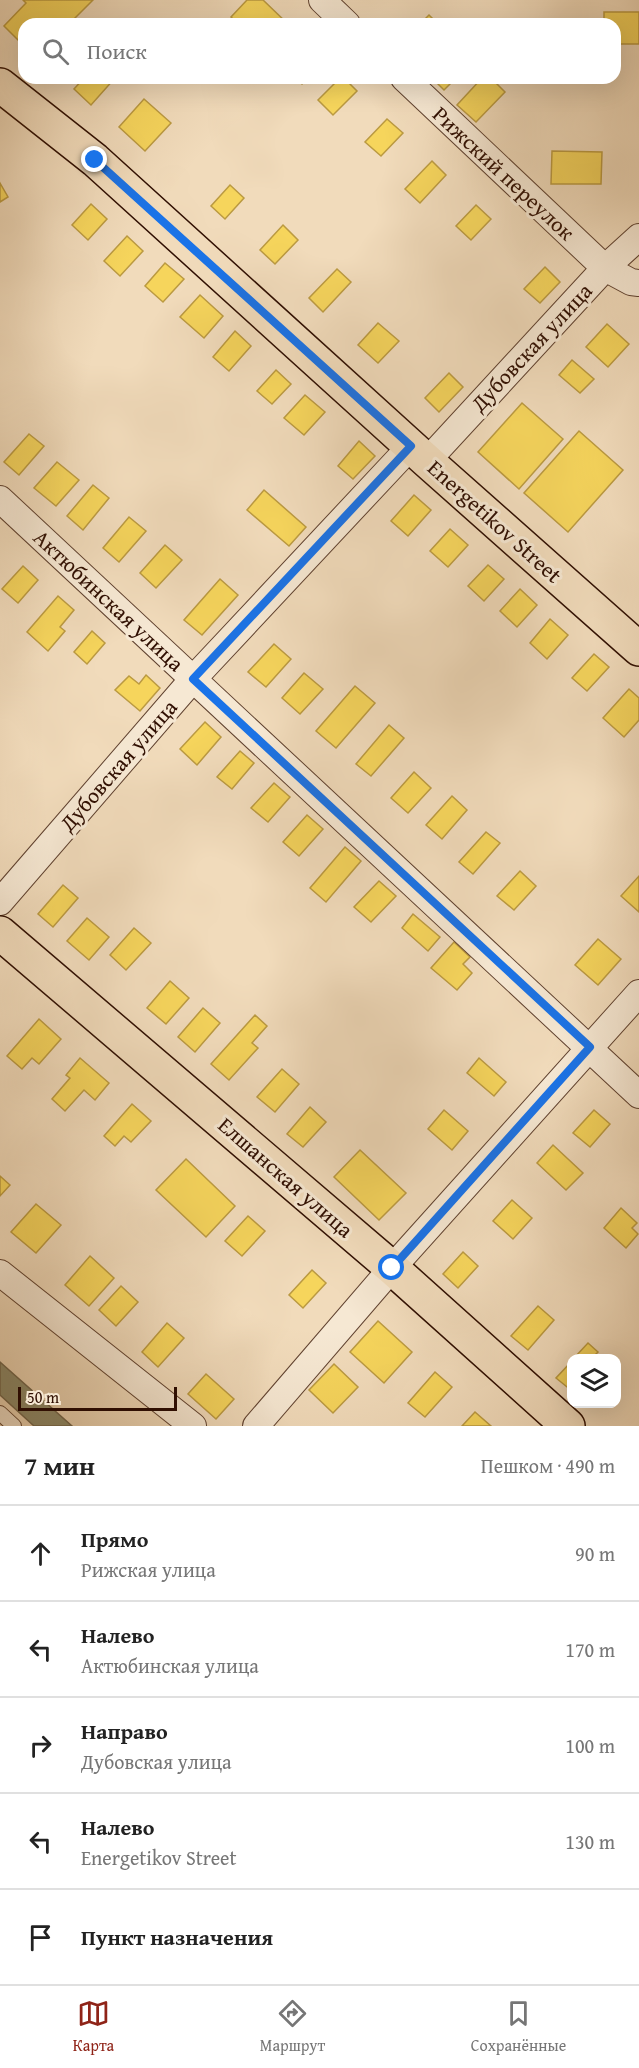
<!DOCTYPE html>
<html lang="ru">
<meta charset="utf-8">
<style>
:root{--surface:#fff;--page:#f2f2f2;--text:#222;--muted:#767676;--line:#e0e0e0;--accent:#8f2418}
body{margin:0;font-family:"Gentium Book Plus",serif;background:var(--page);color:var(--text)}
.controls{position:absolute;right:18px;bottom:18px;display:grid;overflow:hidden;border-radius:12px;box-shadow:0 6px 24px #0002}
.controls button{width:54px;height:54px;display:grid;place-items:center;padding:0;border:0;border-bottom:2px solid var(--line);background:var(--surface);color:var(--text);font:30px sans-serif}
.scale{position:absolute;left:18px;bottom:15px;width:159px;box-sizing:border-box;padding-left:6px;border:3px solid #300f02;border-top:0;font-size:16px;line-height:21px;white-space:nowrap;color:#300f02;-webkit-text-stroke:4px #f6e8d3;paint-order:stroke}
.stop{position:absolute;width:18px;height:18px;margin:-14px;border:4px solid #1a73e8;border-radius:50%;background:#fff}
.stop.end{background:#1a73e8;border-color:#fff;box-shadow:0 2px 6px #0008}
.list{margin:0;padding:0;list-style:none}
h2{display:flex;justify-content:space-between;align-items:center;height:78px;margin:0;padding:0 24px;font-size:26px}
h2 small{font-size:20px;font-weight:400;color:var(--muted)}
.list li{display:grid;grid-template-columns:39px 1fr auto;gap:18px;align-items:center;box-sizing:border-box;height:96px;padding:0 24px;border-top:2px solid var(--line)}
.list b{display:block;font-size:22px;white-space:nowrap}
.list p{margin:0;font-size:20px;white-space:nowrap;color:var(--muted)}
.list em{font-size:20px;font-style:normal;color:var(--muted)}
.icon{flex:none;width:33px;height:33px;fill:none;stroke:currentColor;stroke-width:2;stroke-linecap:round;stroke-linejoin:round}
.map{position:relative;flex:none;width:639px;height:1426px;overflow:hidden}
.search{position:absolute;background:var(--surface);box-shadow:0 6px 24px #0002;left:18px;right:18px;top:18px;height:66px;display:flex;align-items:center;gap:15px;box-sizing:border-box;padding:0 21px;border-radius:18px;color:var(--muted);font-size:22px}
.sheet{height:558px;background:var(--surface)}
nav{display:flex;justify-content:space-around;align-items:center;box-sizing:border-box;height:84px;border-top:2px solid var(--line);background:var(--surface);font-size:16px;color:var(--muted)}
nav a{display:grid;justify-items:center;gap:3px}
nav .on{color:var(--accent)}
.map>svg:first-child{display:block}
.homes{fill:#f6d55c;stroke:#bb9a41;stroke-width:1.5}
.industry{fill:#8c8c6e;stroke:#70664e;stroke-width:1.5}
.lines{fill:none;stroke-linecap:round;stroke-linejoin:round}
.service-casing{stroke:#604230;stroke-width:16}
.minor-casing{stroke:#604230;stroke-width:28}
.primary-casing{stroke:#300f02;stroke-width:36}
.service{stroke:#f6e8d3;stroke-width:14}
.minor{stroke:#f6e8d3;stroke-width:26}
.primary{stroke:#f1dbbb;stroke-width:33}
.route{stroke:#1a73e8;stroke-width:8}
.labels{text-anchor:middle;stroke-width:6;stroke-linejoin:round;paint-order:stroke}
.street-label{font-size:22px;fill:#300f02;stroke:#f6e8d3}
</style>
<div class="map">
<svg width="639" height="1426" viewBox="0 0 639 1426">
<rect width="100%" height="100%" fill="#f1dbbb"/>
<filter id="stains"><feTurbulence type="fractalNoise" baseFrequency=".00333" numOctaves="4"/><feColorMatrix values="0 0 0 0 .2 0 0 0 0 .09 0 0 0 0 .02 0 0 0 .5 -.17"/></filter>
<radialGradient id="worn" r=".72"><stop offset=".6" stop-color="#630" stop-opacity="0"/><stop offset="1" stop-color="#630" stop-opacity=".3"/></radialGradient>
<g class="homes">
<polygon points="23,0 93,0 69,24 24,24 24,46 4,26 26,3"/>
<polygon points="247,0 263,0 288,24 238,24 231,17"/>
<polygon points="604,12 639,12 639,44 615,44 615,24 604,24"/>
<polygon points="429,15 438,24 420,24"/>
<polygon points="84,78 115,78 91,105 74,89"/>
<polygon points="295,78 308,78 302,84"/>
<polygon points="340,78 344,78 357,91 333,115 318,100"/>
<polygon points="432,78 456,78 444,90"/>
<polygon points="482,78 491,78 505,92 476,122 457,105"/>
<polygon points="144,99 171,123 145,151 119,127"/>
<polygon points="387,119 403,133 381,156 365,142"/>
<polygon points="552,151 602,152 601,184 551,184"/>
<polygon points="432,161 446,175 420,203 405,189"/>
<polygon points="0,183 8,197 0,202"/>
<polygon points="230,185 244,198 225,219 211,206"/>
<polygon points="91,204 107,219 88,240 72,225"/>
<polygon points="476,205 491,219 471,240 456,226"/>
<polygon points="283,225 298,240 275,264 260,250"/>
<polygon points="127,236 143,251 120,276 104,261"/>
<polygon points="165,263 184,279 163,302 145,286"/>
<polygon points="545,267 560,282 540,303 524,289"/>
<polygon points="337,269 351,282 323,312 309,298"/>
<polygon points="200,295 223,316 204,338 180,317"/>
<polygon points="378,323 399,341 378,363 358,345"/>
<polygon points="607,324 629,344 608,367 586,347"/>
<polygon points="235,331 251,346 229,371 213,357"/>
<polygon points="572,360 594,379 580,393 559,375"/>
<polygon points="276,370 291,384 272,404 257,391"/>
<polygon points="449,373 463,387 439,412 425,398"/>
<polygon points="305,395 325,412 304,435 284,418"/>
<polygon points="522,403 563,439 519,489 478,452"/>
<polygon points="579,431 623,470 568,532 524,493"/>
<polygon points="29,434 44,446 19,475 4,462"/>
<polygon points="359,441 375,456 353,479 338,466"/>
<polygon points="57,462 79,480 56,506 34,488"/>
<polygon points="93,485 109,498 83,530 67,516"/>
<polygon points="264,490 306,527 289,546 247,510"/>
<polygon points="414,495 431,510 408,536 391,521"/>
<polygon points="129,517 146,531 119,562 103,548"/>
<polygon points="450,529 468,545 448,567 430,551"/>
<polygon points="165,545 182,560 156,588 140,573"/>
<polygon points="488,565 504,579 484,601 468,586"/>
<polygon points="23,566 38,580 18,603 2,589"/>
<polygon points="220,579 238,595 202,635 184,620"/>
<polygon points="520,589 537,605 517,627 500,611"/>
<polygon points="58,596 74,610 60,627 65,631 48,651 27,632"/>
<polygon points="550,619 568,635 547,659 530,643"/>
<polygon points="92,631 105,643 87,664 74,652"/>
<polygon points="274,644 291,659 266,687 248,672"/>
<polygon points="594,654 609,667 587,691 572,678"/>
<polygon points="304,673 323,689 300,714 282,698"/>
<polygon points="146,675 160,688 140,711 115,690 129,676 139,684"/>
<polygon points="355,686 375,703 336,748 316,731"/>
<polygon points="629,689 639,698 639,720 624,737 603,718"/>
<polygon points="205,722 221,737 197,765 180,749"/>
<polygon points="389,725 404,738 371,776 356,764"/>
<polygon points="240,751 254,763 232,789 217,777"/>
<polygon points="414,772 431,788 408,813 391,798"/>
<polygon points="274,783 290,797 268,822 251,808"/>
<polygon points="452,796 467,810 442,839 426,825"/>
<polygon points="307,815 323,829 299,856 283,842"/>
<polygon points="486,832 500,843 473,874 459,862"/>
<polygon points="345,847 361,861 326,902 310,888"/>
<polygon points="520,871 536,886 514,910 497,896"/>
<polygon points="639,876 639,912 621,896"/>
<polygon points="379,881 396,896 371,922 354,907"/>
<polygon points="63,885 78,898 53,927 38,914"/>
<polygon points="413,914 440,937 428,951 402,928"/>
<polygon points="87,918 109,937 89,960 67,941"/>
<polygon points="134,928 151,943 126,970 110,955"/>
<polygon points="598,939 621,959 598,985 575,965"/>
<polygon points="454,942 470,957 463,964 472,973 457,990 431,968"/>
<polygon points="170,981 189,998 166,1024 147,1008"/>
<polygon points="203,1008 220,1023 195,1052 178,1037"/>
<polygon points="255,1015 267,1026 252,1043 258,1048 229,1080 211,1064"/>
<polygon points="39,1019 61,1039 39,1064 32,1058 22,1069 7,1056"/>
<polygon points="80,1058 109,1083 95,1100 84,1090 65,1111 52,1099 70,1078 66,1075"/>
<polygon points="479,1058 506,1082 494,1096 467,1073"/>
<polygon points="282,1069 299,1084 275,1112 257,1097"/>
<polygon points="132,1104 151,1121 131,1142 124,1136 115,1146 104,1136"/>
<polygon points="310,1107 326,1122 303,1147 287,1134"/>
<polygon points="444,1110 468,1131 452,1150 428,1129"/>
<polygon points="594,1110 610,1124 590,1147 573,1133"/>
<polygon points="553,1145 583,1173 566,1190 537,1163"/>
<polygon points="360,1150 406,1193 379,1220 334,1177"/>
<polygon points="186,1159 235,1206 206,1237 156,1190"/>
<polygon points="0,1176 10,1185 0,1196"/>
<polygon points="512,1200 532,1218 513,1239 493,1221"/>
<polygon points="36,1204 61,1225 36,1253 11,1232"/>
<polygon points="621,1208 637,1223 632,1228 638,1234 626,1248 604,1228"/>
<polygon points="248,1216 265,1231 242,1256 225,1241"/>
<polygon points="463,1252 478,1266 458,1288 443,1274"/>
<polygon points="90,1256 114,1278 89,1306 65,1285"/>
<polygon points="312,1270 326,1283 303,1308 289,1295"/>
<polygon points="121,1286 138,1302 116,1326 99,1310"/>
<polygon points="538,1306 554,1320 528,1350 511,1336"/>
<polygon points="378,1321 412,1352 384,1383 350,1352"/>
<polygon points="167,1323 184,1338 158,1367 142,1352"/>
<polygon points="588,1343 598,1352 592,1358 574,1358"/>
<polygon points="572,1361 572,1391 556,1378"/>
<polygon points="334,1364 358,1387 333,1413 309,1390"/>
<polygon points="435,1372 452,1387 425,1417 408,1403"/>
<polygon points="206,1374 234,1399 216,1419 188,1394"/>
<polygon points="475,1412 491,1426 462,1426"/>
</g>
<polygon class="industry" points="0,1362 72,1426 34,1426 0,1395"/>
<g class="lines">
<g class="service-casing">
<polyline id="service" points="0,1413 14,1426"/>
</g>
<g class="minor-casing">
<g id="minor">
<polyline points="322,0 347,24"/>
<polyline points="404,78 605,268 631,282 639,283"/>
<polyline points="427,461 605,268 639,237"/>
<polyline points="0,499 639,1095"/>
<polyline points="0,902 193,679 411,446"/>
<polyline points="0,1273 193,1426"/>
<polyline points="256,1426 392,1268 639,993"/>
</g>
</g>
<g class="primary-casing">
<g id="primary">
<polyline points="0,85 95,160 427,461 639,649"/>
<polyline points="0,933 392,1268 568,1426"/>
</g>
</g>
<use href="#service" class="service"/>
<use href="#minor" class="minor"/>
<use href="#primary" class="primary"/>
</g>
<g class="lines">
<polyline class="route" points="95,160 411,446 193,679 590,1047 392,1268"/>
</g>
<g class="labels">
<g class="street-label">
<text transform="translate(504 173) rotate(43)" y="8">Рижский переулок</text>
<text transform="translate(531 347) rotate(-47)" y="8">Дубовская улица</text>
<text transform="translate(495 521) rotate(42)" y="8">Energetikov Street</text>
<text transform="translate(109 600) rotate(43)" y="8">Актюбинская улица</text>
<text transform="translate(118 765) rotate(-49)" y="8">Дубовская улица</text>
<text transform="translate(286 1177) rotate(41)" y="8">Елшанская улица</text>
</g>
</g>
<rect width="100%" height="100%" filter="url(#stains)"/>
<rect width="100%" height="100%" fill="url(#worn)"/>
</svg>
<div class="controls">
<button><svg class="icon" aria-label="layers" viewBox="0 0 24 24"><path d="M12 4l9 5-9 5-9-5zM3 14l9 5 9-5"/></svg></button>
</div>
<div class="scale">50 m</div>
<div class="stop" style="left:392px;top:1268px"></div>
<div class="stop end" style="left:95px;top:160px"></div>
<div class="search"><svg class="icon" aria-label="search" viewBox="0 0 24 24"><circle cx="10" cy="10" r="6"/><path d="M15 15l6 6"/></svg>Поиск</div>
</div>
<section class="sheet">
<h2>7 мин<small>Пешком · 490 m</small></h2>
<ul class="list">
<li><svg class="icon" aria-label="ahead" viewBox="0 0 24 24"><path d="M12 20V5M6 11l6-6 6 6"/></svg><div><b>Прямо</b><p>Рижская улица</p></div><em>90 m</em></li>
<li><svg class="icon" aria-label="left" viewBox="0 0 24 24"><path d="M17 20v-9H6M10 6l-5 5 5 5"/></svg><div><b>Налево</b><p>Актюбинская улица</p></div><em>170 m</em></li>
<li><svg class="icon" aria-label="right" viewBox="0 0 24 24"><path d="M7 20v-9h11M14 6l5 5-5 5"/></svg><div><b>Направо</b><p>Дубовская улица</p></div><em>100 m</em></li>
<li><svg class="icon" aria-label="left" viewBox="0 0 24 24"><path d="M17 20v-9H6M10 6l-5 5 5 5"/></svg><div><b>Налево</b><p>Energetikov Street</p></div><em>130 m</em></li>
<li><svg class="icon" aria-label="arrive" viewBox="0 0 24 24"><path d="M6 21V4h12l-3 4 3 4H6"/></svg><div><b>Пункт назначения</b></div></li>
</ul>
</section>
<nav>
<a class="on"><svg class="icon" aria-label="map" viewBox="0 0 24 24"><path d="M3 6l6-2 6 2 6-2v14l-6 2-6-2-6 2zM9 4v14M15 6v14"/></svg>Карта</a>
<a><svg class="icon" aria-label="directions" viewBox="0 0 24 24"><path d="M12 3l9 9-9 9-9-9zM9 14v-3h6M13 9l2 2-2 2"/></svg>Маршрут</a>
<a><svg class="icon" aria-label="saved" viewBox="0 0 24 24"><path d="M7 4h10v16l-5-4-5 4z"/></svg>Сохранённые</a>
</nav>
